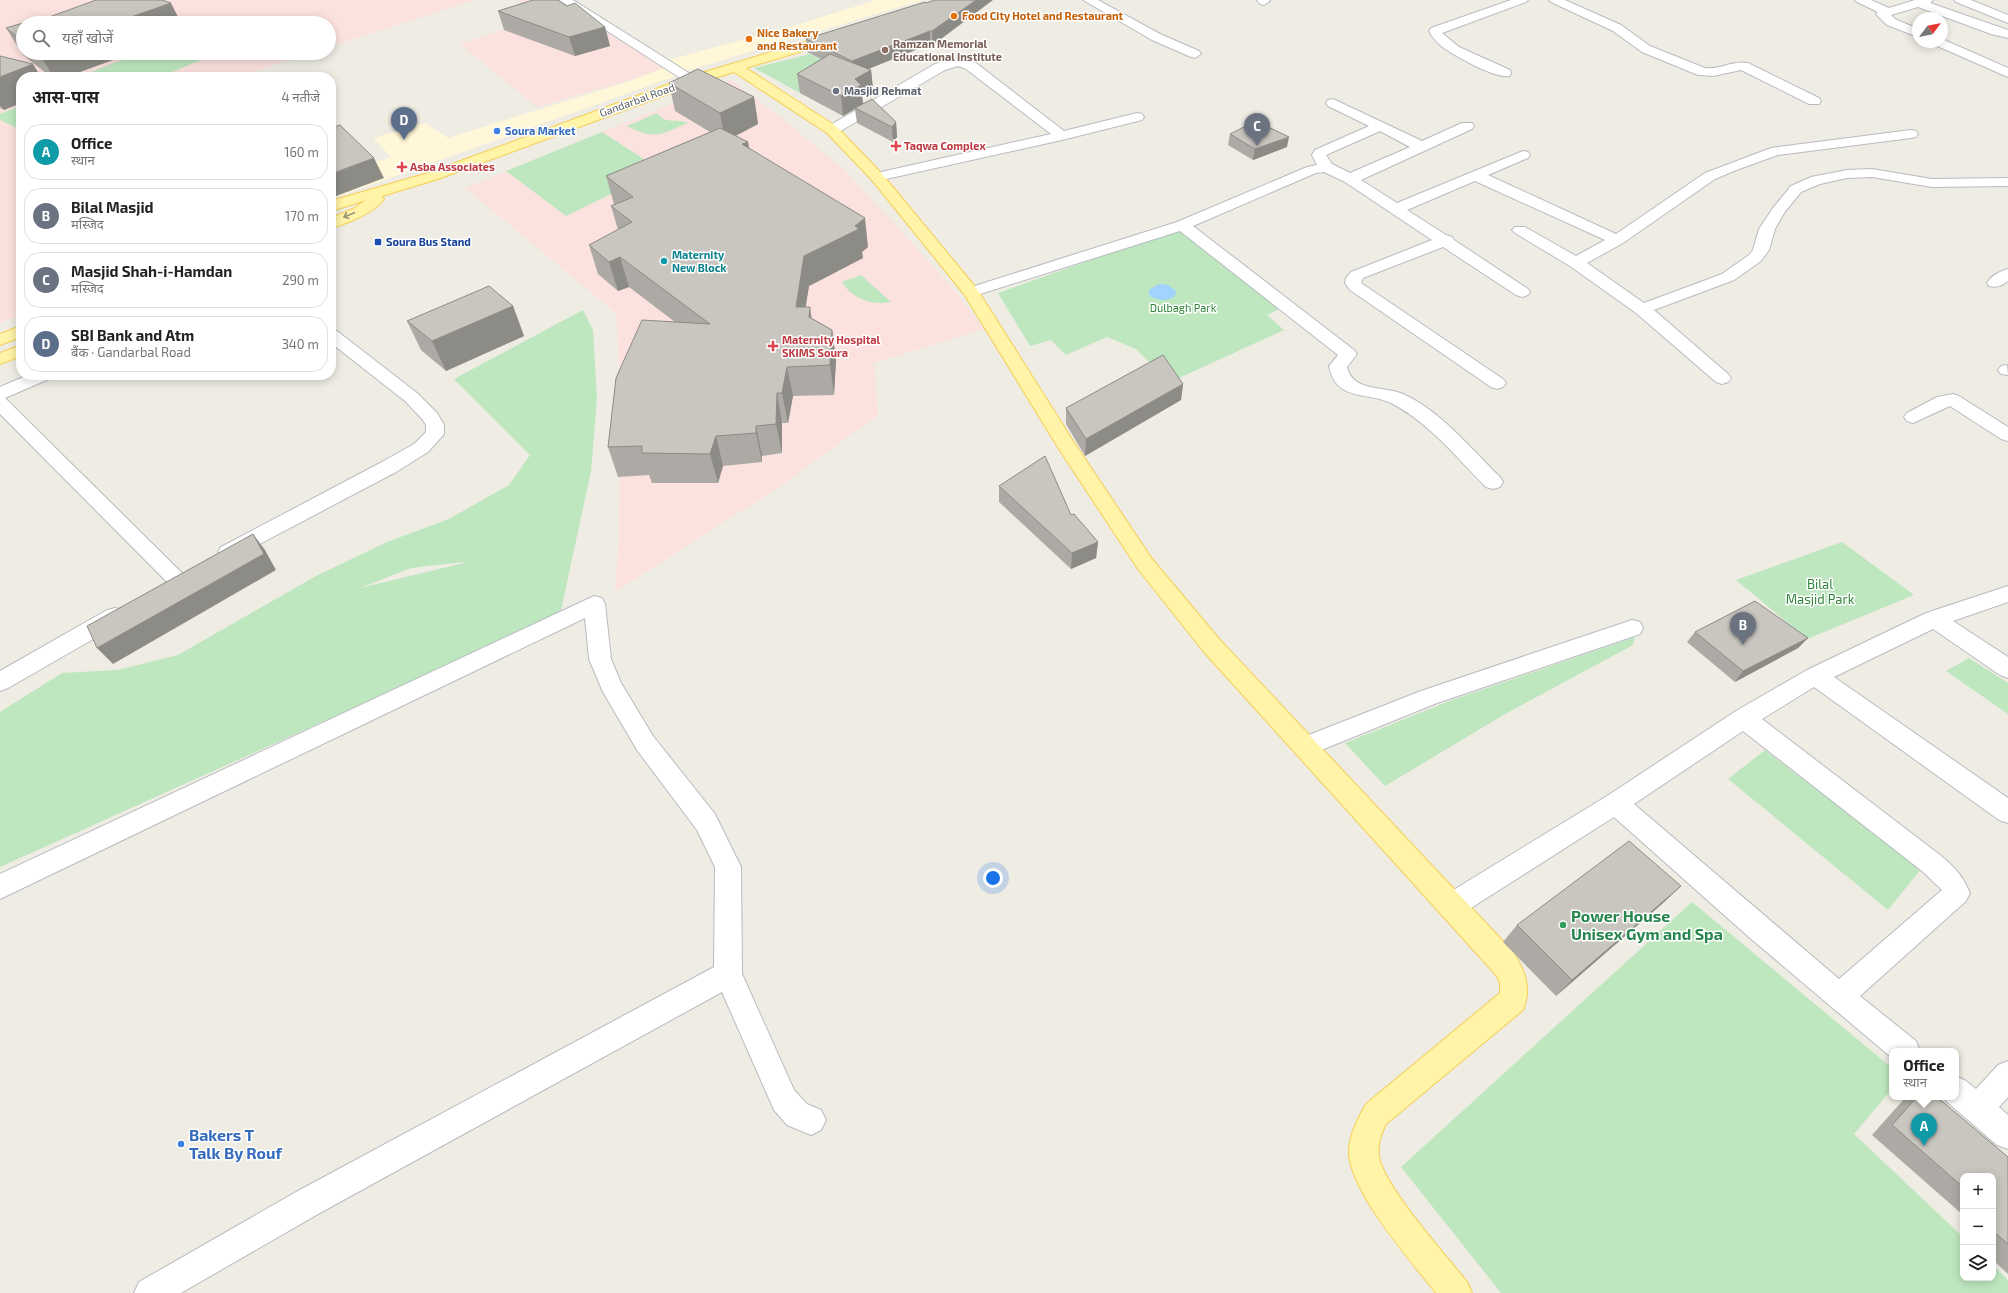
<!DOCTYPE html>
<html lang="hi">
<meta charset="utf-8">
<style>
:root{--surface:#fff;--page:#f6f6f6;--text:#222;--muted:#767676;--line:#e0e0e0;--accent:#2563eb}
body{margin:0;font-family:"Exo 2","Noto Sans Devanagari",sans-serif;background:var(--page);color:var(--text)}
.controls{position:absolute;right:12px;bottom:12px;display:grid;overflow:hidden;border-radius:8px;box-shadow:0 2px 10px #0003}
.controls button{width:36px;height:36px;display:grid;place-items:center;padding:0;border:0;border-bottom:1px solid var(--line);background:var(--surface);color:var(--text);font:20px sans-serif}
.compass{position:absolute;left:1912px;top:12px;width:36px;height:36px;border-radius:50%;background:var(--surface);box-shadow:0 2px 10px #0003;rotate:58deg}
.you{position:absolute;left:993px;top:878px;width:14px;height:14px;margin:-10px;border:3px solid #fff;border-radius:50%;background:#1a73e8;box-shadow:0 0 0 6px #1a73e833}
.badge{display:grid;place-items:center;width:26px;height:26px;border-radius:50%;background:var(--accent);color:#fff;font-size:13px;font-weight:700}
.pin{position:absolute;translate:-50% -33px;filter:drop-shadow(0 1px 2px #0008)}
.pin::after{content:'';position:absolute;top:21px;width:14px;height:12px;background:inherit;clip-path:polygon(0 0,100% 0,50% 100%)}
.popup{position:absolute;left:1889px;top:1048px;width:70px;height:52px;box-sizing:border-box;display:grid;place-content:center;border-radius:8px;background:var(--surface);filter:drop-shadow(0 1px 3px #0005);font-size:13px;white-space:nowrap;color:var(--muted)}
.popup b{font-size:15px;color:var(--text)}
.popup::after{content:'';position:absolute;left:50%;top:100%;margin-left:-8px;border:8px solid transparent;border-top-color:var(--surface)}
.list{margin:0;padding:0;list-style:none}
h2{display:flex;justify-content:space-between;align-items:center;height:52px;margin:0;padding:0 16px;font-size:17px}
h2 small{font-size:13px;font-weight:400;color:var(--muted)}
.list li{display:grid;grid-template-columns:26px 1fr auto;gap:12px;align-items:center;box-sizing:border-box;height:56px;margin:0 8px 8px;padding:0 8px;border:1px solid var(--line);border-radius:16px}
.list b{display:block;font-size:15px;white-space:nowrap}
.list p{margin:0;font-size:13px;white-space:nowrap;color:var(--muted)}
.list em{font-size:13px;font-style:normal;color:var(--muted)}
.icon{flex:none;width:22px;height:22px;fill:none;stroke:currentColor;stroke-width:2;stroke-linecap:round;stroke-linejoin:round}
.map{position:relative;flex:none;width:2008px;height:1293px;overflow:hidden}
.search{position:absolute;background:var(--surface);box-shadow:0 2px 10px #0003;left:16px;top:16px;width:320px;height:44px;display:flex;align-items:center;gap:10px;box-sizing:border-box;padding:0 14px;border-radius:22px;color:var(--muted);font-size:15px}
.panel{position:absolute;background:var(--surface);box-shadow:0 2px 10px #0003;left:16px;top:72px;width:320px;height:308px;border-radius:16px}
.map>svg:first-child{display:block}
.commercial{fill:#fff7d7}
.medical{fill:#fce2de}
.green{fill:#bee7c0;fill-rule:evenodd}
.water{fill:#a2d3ff}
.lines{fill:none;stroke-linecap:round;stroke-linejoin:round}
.street-casing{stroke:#b8bbc0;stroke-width:2}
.primary-casing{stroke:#f6ce54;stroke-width:2}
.street{fill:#fff;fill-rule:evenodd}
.primary{fill:#fff4a7;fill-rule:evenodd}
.wall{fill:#adaaa5}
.shaded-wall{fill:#8d8b86}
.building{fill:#c9c6c0;stroke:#8d8b86}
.oneway{stroke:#94937b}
.food-dot{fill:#e8710a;stroke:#fff;stroke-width:1.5}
.education-dot{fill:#8d6e63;stroke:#fff;stroke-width:1.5}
.worship-dot{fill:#6b7280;stroke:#fff;stroke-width:1.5}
.shop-dot{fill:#3f7fe0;stroke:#fff;stroke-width:1.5}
.health-dot{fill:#e0444e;stroke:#fff;stroke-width:1.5}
.transit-dot{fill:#1a4fb4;stroke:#fff;stroke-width:1.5}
.culture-dot{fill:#0f9aa8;stroke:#fff;stroke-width:1.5}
.leisure-dot{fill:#2e9e5b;stroke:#fff;stroke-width:1.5}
.labels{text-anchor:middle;stroke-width:3;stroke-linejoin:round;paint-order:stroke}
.far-food-label{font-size:11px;font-weight:bold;fill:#c56008;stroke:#fff;text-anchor:start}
.far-education-label{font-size:11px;font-weight:bold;fill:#785e54;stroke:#fff;text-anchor:start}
.far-worship-label{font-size:11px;font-weight:bold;fill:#5b616d;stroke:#fff;text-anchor:start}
.far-street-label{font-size:11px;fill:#5b5f64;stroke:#fff}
.far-shop-label{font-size:11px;font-weight:bold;fill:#366cbe;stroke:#fff;text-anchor:start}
.far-health-label{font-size:11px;font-weight:bold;fill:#be3a42;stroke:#fff;text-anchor:start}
.far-transit-label{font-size:11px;font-weight:bold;fill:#164399;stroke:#fff;text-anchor:start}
.far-culture-label{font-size:11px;font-weight:bold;fill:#0d838f;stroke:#fff;text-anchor:start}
.far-park-label{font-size:11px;fill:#318538;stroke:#fff}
.park-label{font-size:13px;fill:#318538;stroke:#fff}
.near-leisure-label{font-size:16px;font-weight:bold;fill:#27864d;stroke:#fff;text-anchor:start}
.near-shop-label{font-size:16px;font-weight:bold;fill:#366cbe;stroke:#fff;text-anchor:start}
</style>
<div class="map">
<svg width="2008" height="1293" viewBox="0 0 2008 1293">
<rect width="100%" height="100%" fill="#eeece3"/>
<g class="commercial">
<polygon points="876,0 923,0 686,71 668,60 790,27"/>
<polygon points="666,67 679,75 331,199 331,151 369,164 391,157 373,138 425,123 448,138 630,81"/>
</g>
<g class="medical">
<polygon points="0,0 475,0 329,47 329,23 23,23 23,53 310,53 238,77 21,77 21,315 0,323"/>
<polygon points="516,0 556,0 666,67 633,79 537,107 460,44 545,16"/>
<polygon points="731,80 789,124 843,169 906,236 959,296 984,329 874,363 878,415 779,487 615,592 619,533 620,384 616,313 465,188"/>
</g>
<g class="green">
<polygon points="139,53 218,53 160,77 93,77 86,74"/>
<polygon points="810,54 839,68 800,93 754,68"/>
<polygon points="21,105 21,130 0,120 0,114"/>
<path d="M 657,113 C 666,125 677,118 688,123 C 661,134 656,141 627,126 Z"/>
<polygon points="602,132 661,170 566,216 506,171"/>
<polygon points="1180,228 1283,307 1267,315 1284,330 1179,378 1148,361 1136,349 1107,337 1066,355 1051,340 1030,346 998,293"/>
<path d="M 861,275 L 891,302 C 872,306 852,299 842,282 Z"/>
<path d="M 583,310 L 593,330 L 597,398 L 591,471 L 560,615 L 0,867 L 0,712 L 62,673 L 118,670 L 178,655 L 316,576 L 387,542 L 449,519 L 509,485 L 530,455 L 454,379 ZM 464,562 L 464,563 L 360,588 L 411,568 Z"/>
<polygon points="1842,542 1914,595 1807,639 1736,580"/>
<polygon points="1635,637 1633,645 1505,714 1385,786 1345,743 1452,700"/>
<polygon points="1969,658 2008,683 2008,714 1946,671"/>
<polygon points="1765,750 1921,869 1888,910 1728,779"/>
<polygon points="1692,902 1892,1068 1892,1089 1854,1134 1963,1237 1963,1278 1993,1278 1993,1265 2008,1280 2008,1293 1501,1293 1401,1167"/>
</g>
<path class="water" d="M 1159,284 L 1168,285 L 1176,291 L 1175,296 C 1167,302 1157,301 1149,295 L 1149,290 Z"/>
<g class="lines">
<g class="street-casing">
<g id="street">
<polygon points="559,0 573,0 700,80 698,83 688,83"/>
<polygon points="1083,0 1098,0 1160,34 1199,51 1201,54 1195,58 1191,57 1152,40"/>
<polygon points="1257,0 1269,0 1270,1 1264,5 1260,4"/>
<path d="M 1511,0 L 1528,0 L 1526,2 L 1442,33 L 1459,47 L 1510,70 L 1511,73 L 1510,76 C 1495,79 1453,55 1441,46 C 1436,41 1432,37 1429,31 L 1431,28 Z"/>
<path d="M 1549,0 L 1565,0 L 1621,25 L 1650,46 L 1705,68 C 1720,70 1732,60 1748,63 L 1819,98 L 1821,101 L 1819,104 L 1809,104 L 1741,70 L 1713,76 L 1698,75 L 1642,52 L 1613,31 L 1551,2 Z"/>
<polygon points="1855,0 1871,0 1889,8 1915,0 1933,0 1930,3 2008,30 2008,38 1991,34 1918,7 1891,15 1895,19 1918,29 1918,37 1887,25 1876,14 1878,12 1857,2"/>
<polygon points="1954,0 1971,0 2008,15 2008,23 1956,2"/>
<polygon points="1942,39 2008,68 2008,77 1935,45 1933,42 1942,42"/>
<polygon points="958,58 976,63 1064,131 1137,113 1142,114 1144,117 1142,120 1062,140 877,181 872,180 870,177 872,174 1051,134 966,69 958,66 945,70 837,133 827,133 825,130 827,127 935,64"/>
<path d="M 1333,99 L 1422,141 L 1462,123 L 1472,123 L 1474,126 L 1472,129 L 1361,180 L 1397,203 L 1523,151 L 1528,152 L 1530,155 L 1528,158 L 1488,175 L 1616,234 L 1705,173 L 1771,148 L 1911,130 L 1916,131 L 1918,134 L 1916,137 L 1911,138 L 1778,155 L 1739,169 L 1715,179 L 1623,243 L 1587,263 L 1644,303 L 1722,274 L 1749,255 L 1753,250 L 1759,229 L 1773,208 L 1791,186 L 1811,177 L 1847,170 L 1872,169 L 1932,179 L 2008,178 L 2008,186 L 1932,187 L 1872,177 L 1847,178 L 1820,184 L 1801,192 L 1784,213 L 1775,229 L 1769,250 L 1761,261 L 1734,280 L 1654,310 L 1728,374 L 1731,378 L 1728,382 L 1722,384 L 1716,382 L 1636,313 L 1570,266 L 1515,233 L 1512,230 L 1515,227 L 1525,227 L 1576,256 L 1605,240 L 1475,181 L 1407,210 L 1446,235 L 1452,237 L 1454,240 L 1528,289 L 1530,292 L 1528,295 L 1522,297 L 1516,295 L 1443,247 L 1363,278 L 1361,283 L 1503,379 L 1506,383 L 1503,387 L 1497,389 L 1491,387 L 1350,290 L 1345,283 L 1346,278 L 1351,272 L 1432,240 L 1345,182 L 1324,172 L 1316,173 L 1193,226 L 1354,350 L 1357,354 L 1347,367 C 1352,392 1385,386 1403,394 C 1441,411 1471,449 1500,477 L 1503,482 L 1500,487 L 1493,489 L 1486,487 C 1457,458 1429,423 1393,404 C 1369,391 1336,403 1329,366 L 1338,355 L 1180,231 L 977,295 L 971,297 L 965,295 L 963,292 L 965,289 L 1177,222 L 1307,167 L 1317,165 L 1312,155 L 1315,150 L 1369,126 L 1328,106 L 1326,103 L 1328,100 ZM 1380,131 L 1410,147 L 1350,173 L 1332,164 L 1326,155 Z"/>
<path d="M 2008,269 L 2008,281 C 2001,286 1997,288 1989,286 L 1987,283 C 1991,276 2000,271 2008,269 Z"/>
<polygon points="331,330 337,331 417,393 437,413 444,425 444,434 428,452 396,472 235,557 228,559 221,557 218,552 221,547 382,462 414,444 426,432 426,425 423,420 405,401 331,343"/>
<polygon points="2007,365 2008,375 2001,374 1998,370 2001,366"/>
<polygon points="28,375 52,375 49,379 5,398 184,575 187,580 184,585 177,588 170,585 0,414 0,387"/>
<polygon points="1953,394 1959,396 2008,427 2008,441 2001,439 1950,406 1913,423 1907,421 1904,417 1907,413 1937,397"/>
<path d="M 2008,586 L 2008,602 L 1953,621 L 2008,657 L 2008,678 L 2000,675 L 1933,629 L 1834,677 L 2008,798 L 2008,823 L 1999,820 L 1814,687 L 1762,719 L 1940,855 C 1956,869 1961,873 1970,893 L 1966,901 L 1860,996 L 1916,1041 L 1920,1051 L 1892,1051 L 1892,1058 L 1750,938 L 1614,817 L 1460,915 L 1451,918 L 1442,915 L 1438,906 L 1442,897 L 1607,796 L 1736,711 L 1807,670 L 1926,613 ZM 1743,731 L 1922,871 L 1942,890 L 1839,979 L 1634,804 Z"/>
<polygon points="594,596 602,598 605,604 611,659 621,683 653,736 715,814 741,867 742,974 794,1090 807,1104 821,1110 826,1120 821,1130 811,1135 787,1125 774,1110 722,992 318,1214 181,1293 134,1293 139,1282 296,1192 714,967 715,867 697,830 637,750 603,692 589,659 585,618 0,899 0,874"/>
<polygon points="115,608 123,610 126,616 123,622 8,688 0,691 0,671 107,610"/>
<polygon points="1632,620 1640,622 1643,628 1640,634 1437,703 1304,757 1296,754 1292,747 1296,740 1421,691"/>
<polygon points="2008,1061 2008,1097 1999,1107 2008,1115 2008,1149 1997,1145 1946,1101 1944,1097 1956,1097 1956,1076 1966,1081 1976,1089 1998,1065"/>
</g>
</g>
<g class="primary-casing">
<g id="primary">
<path d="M 835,33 L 839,34 L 841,37 L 839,40 L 746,68 L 837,127 L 882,174 L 977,289 L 1073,441 L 1152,559 L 1220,640 L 1514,953 C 1525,972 1532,988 1523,1010 L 1386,1124 C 1381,1134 1377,1146 1379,1157 C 1385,1188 1446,1255 1467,1282 L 1472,1293 L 1436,1293 C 1412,1262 1349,1191 1349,1152 C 1349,1135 1358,1118 1366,1104 L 1500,993 L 1500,984 L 1497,976 L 1204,652 L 1138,569 L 1059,449 L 964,294 L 872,180 L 827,133 L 734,72 L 698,83 L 438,179 L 382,196 L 384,199 C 375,212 347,224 331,228 L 331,218 L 353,209 L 366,200 L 331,211 L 331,201 L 428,173 L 688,77 Z"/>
<polygon points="21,326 21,337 0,345 0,334"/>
<polygon points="21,345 21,356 0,364 0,353"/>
</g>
</g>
<use href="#street" class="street"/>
<use href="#primary" class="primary"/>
</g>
<g class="wall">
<polygon points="935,0 933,45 930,44 869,69 871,70 873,89 862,96 863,103 896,122 897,137 893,142 857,123 855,109 843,116 800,93 797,74 821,59 807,52 806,39 926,3"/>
<polygon points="498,11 605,27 610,46 575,56 504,30"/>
<polygon points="23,23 23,53 120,53 119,53 121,57 66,77 51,77 23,55 6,28"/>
<polygon points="0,56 21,77 21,103 4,110 0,108"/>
<polygon points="669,83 754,97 758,124 736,136 748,142 749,148 868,247 862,252 863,258 809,286 805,307 811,318 832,330 836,360 834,395 793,396 788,423 782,423 782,453 762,456 762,462 723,466 718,483 652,483 649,475 618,477 608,447 675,322 629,287 618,291 598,274 589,245 618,230 611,206 614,204 606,176 710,132 675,111"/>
<polygon points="1230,134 1287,147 1253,160 1228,145"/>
<polygon points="513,306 524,336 446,371 421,350 407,321"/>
<polygon points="1183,384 1181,400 1085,456 1066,424 1066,408"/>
<polygon points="999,486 1071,515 1098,542 1096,558 1071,569 999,502"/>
<polygon points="1695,632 1808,638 1798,648 1735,682 1687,642"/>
<polygon points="1681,886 1663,903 1556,996 1503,942 1517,925"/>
<polygon points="1907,1097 1937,1097 2008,1157 2008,1274 1993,1260 1993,1176 1963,1176 1963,1215 1872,1135 1905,1098"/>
</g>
<g class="shaded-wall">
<polygon points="976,0 993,0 933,45 932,31"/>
<polygon points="171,3 181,23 114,23"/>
<polygon points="605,27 610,46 575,56 569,37"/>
<polygon points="930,31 930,44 853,75 852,61"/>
<polygon points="41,53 120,53 119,53 121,57 66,77 54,77 39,54"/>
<polygon points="33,64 41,77 21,77 21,103 4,110 0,105 0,77"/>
<polygon points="871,70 873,89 862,96 863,104 843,116 841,96 855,79"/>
<polygon points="754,97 758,124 725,141 720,113"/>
<polygon points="896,122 897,137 893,142 892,127"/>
<polygon points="1289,137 1287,147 1253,160 1255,149"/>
<polygon points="748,142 753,170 742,144"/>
<polygon points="374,158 384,178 331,198 331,174"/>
<polygon points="865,218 868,247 862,252 863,258 809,286 801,337 796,307 804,256"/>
<polygon points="620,257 629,287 618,291 609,262"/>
<polygon points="513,306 524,336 446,371 432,341"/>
<polygon points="810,307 814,336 809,317"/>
<polygon points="832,330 836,360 834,395 830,365"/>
<polygon points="787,367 793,396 788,423 782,393"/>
<polygon points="1183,384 1181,400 1085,456 1086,439"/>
<polygon points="777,393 782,423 782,453 776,424"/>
<polygon points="756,426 762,456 762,462 756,433"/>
<polygon points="716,436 723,466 718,483 710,454"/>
<polygon points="253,534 265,550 276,570 113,664 97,648"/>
<polygon points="1098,542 1096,558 1071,569 1072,553"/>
<polygon points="1808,638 1798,648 1735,682 1743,671"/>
<polygon points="1681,886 1663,903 1556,996 1572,980"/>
</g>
<g class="building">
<polygon points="96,0 162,0 171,3 114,23 24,23 39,19 41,20"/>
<polygon points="533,0 558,0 567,6 575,3 605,27 569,37 498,11"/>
<polygon points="935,0 976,0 932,31 930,31 852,61 806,39 925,2 926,3"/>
<polygon points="23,23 23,41 6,28"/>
<polygon points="830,54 871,70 855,79 861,85 841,96 797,74"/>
<polygon points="0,56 33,64 0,77"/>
<polygon points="698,69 754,97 720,113 669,83"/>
<polygon points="872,99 896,122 892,127 855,108"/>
<polygon points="1256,121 1289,137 1255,149 1230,134"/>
<polygon points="340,125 374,158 331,174 331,128"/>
<polygon points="720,128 748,142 742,144 865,218 855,226 859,229 804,256 796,307 810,307 809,317 832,330 830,365 787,367 782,393 777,393 776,424 756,426 756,433 716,436 710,454 642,453 642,446 608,447 616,378 642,320 710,324 620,257 609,262 589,245 632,222 611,206 633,197 606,176"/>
<polygon points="489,286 513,306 432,341 407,321"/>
<polygon points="1163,355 1183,384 1086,439 1066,408"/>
<polygon points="1045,456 1071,515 1074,514 1098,542 1072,553 999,486"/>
<polygon points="253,534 264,554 97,648 87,626"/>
<polygon points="1755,601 1808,638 1743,671 1695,632"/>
<polygon points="1629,841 1681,886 1572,980 1517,925"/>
<polygon points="1917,1097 1937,1097 2008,1157 2008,1244 1993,1231 1993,1216 1995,1214 1993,1213 1993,1176 1963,1176 1963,1187 1892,1125"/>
</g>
<defs><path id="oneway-shaft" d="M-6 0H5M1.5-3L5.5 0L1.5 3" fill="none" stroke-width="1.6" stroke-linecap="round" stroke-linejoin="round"/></defs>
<use class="oneway" href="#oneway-shaft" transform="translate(349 215) rotate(158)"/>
<g class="food-dot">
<circle cx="954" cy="16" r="4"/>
<circle cx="749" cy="39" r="4"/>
</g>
<circle class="education-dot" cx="885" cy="50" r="4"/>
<circle class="worship-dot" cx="836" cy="91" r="4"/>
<g class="shop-dot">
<circle cx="497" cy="131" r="4"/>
<circle cx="181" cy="1144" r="4"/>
</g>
<g class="health-dot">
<path d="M894 140h4v4h4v4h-4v4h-4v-4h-4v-4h4z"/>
<path d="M400 161h4v4h4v4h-4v4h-4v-4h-4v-4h4z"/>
<path d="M771 340h4v4h4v4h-4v4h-4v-4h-4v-4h4z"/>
</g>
<rect class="transit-dot" x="374" y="238" width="8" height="8" rx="2"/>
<circle class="culture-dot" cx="664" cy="261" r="4"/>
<circle class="leisure-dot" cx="1563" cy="925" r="4"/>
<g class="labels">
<g class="far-food-label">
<text x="962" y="20">Food City Hotel and Restaurant</text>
<text x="757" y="37">Nice Bakery<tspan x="757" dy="13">and Restaurant</tspan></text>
</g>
<g class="far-education-label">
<text x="893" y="48">Ramzan Memorial<tspan x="893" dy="13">Educational Institute</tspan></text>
</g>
<g class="far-worship-label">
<text x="844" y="95">Masjid Rehmat</text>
</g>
<g class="far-street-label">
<text transform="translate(637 100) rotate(-20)" y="4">Gandarbal Road</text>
</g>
<g class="far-shop-label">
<text x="505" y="135">Soura Market</text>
</g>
<g class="far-health-label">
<text x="904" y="150">Taqwa Complex</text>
<text x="410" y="171">Asba Associates</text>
<text x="782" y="344">Maternity Hospital<tspan x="782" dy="13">SKIMS Soura</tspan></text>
</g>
<g class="far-transit-label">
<text x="386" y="246">Soura Bus Stand</text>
</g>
<g class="far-culture-label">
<text x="672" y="259">Maternity<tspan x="672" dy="13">New Block</tspan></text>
</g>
<g class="far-park-label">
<text x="1183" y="312">Dulbagh Park</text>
</g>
<g class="park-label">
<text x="1820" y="589">Bilal<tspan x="1820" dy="15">Masjid Park</tspan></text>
</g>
<g class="near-leisure-label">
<text x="1571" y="922">Power House<tspan x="1571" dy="18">Unisex Gym and Spa</tspan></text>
</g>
<g class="near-shop-label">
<text x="189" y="1141">Bakers T<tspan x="189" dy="18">Talk By Rouf</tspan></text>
</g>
</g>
</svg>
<div class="controls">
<button>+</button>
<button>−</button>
<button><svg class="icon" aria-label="layers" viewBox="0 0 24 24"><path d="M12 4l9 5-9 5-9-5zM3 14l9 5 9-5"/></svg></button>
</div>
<svg class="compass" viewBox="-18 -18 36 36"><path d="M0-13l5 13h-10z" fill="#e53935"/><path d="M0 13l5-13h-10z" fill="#767676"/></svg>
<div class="you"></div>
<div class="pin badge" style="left:1924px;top:1146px;background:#0f9aa8">A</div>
<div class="popup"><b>Office</b>स्थान</div>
<div class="pin badge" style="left:1743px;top:645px;background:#6b7280">B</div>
<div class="pin badge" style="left:1257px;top:146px;background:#6b7280">C</div>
<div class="pin badge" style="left:404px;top:140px;background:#5c6f8a">D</div>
<div class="search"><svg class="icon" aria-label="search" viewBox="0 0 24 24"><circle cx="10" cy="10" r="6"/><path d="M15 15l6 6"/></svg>यहाँ खोजें</div>
<section class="panel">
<h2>आस-पास<small>4 नतीजे</small></h2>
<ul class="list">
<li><span class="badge" style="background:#0f9aa8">A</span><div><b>Office</b><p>स्थान</p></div><em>160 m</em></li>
<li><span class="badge" style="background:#6b7280">B</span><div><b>Bilal Masjid</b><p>मस्जिद</p></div><em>170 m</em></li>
<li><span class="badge" style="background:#6b7280">C</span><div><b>Masjid Shah-i-Hamdan</b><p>मस्जिद</p></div><em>290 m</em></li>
<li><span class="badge" style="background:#5c6f8a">D</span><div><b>SBI Bank and Atm</b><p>बैंक · Gandarbal Road</p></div><em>340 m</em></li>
</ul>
</section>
</div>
